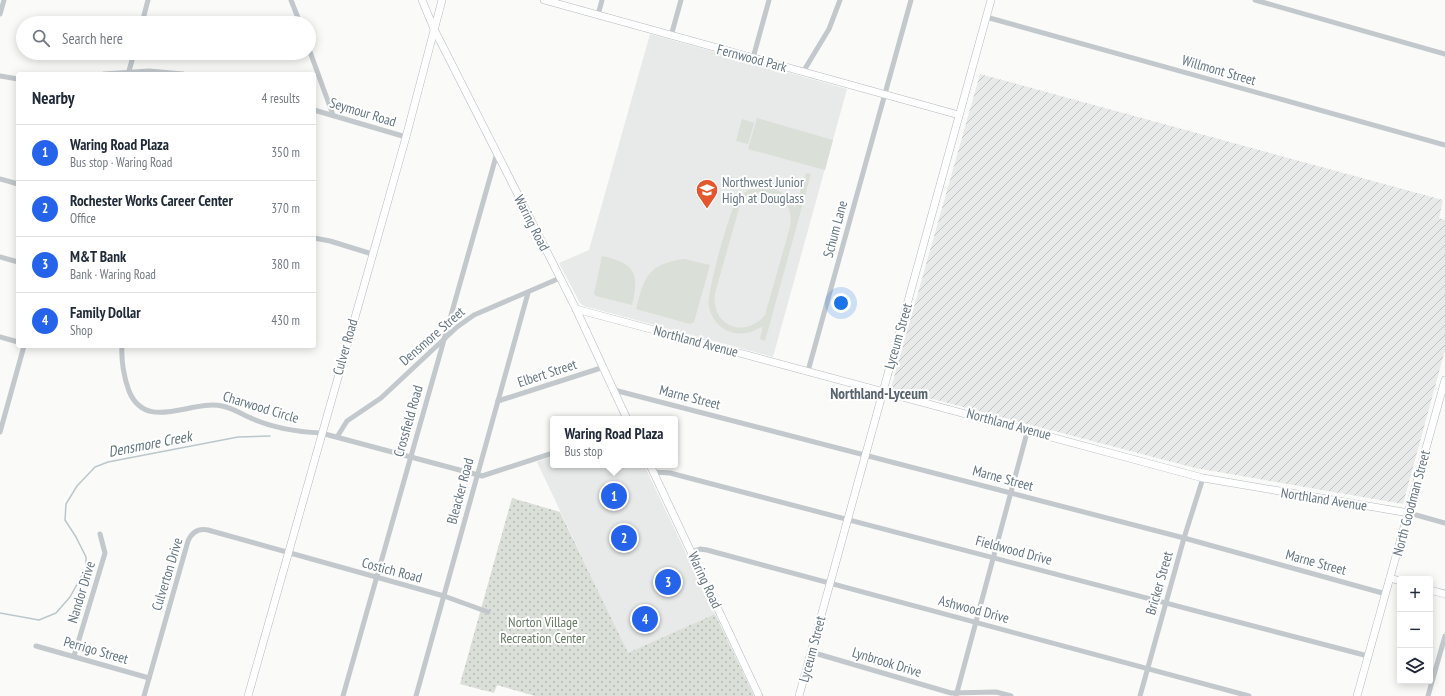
<!DOCTYPE html>
<meta charset="utf-8">
<style>
:root{--surface:#fff;--page:#f6f6f7;--text:#1f2937;--muted:#747a83;--line:#e0e1e3;--accent:#2563eb}
body{margin:0;font-family:"PT Sans Narrow",sans-serif;background:var(--page);color:var(--text)}
.controls{position:absolute;right:12px;bottom:12px;display:grid;overflow:hidden;border-radius:4px;box-shadow:0 2px 10px #0003}
.controls button{width:36px;height:36px;display:grid;place-items:center;padding:0;border:0;border-bottom:1px solid var(--line);background:var(--surface);color:var(--text);font:20px sans-serif}
.you{position:absolute;left:841px;top:303px;width:14px;height:14px;margin:-10px;border:3px solid #fff;border-radius:50%;background:#1a73e8;box-shadow:0 0 0 6px #1a73e833}
.badge{display:grid;place-items:center;width:26px;height:26px;border-radius:50%;background:var(--accent);color:#fff;font-size:13px;font-weight:700}
.pin{position:absolute;translate:-50% -50%;border:2px solid #fff;box-shadow:0 1px 4px #0006}
.popup{position:absolute;left:550px;top:416px;width:128px;height:52px;box-sizing:border-box;display:grid;place-content:center;border-radius:4px;background:var(--surface);filter:drop-shadow(0 1px 3px #0005);font-size:13px;white-space:nowrap;color:var(--muted)}
.popup b{font-size:15px;color:var(--text)}
.popup::after{content:'';position:absolute;left:50%;top:100%;margin-left:-8px;border:8px solid transparent;border-top-color:var(--surface)}
.list{margin:0;padding:0;list-style:none}
h2{display:flex;justify-content:space-between;align-items:center;height:52px;margin:0;padding:0 16px;font-size:17px}
h2 small{font-size:13px;font-weight:400;color:var(--muted)}
.list li{display:grid;grid-template-columns:26px 1fr auto;gap:12px;align-items:center;box-sizing:border-box;height:56px;padding:0 16px;border-top:1px solid var(--line)}
.list b{display:block;font-size:15px;white-space:nowrap}
.list p{margin:0;font-size:13px;white-space:nowrap;color:var(--muted)}
.list em{font-size:13px;font-style:normal;color:var(--muted)}
.icon{flex:none;width:22px;height:22px;fill:none;stroke:currentColor;stroke-width:2;stroke-linecap:round;stroke-linejoin:round}
.map{position:relative;flex:none;width:1445px;height:696px;overflow:hidden}
.search{position:absolute;background:var(--surface);box-shadow:0 2px 10px #0003;left:16px;top:16px;width:300px;height:44px;display:flex;align-items:center;gap:10px;box-sizing:border-box;padding:0 14px;border-radius:22px;color:var(--muted);font-size:15px}
.panel{position:absolute;background:var(--surface);box-shadow:0 2px 10px #0003;left:16px;top:72px;width:300px;height:276px;border-radius:4px}
.map>svg:first-child{display:block}
.built{fill:#e8e9e9}
.industrial{fill:url(#industrial-furrows)}
.green{fill:#dadfd7;fill-rule:evenodd}
.park{fill:url(#park-dots)}
.lines{fill:none;stroke-linecap:round;stroke-linejoin:round}
.stream{stroke:#bbc7cb;stroke-width:1.5}
.secondary-casing{stroke:#b3babf;stroke-width:8}
.street{stroke:#c3c8cc;stroke-width:5}
.secondary{stroke:#fff;stroke-width:7}
.labels{text-anchor:middle;stroke-width:4;stroke-linejoin:round;paint-order:stroke}
.street-label{font-size:14px;fill:#657683;stroke:#fff}
.poi-label{font-size:14px;fill:#657683;stroke:#fff;text-anchor:start}
.park-label{font-size:14px;fill:#687a64;stroke:#fff}
.neighbourhood-label{font-size:15px;font-weight:bold;fill:#57646e;stroke:#fff}
.water-label{font-size:15px;font-style:italic;fill:#60757c;stroke:#fff}
</style>
<div class="map">
<svg width="1445" height="696" viewBox="0 0 1445 696">
<defs>
<pattern id="industrial-furrows" width="10" height="10" patternUnits="userSpaceOnUse"><rect width="10" height="10" fill="#e8e9e9"/><path d="M-1 1l2-2M0 10L10 0M9 11l2-2" fill="none" stroke="#c0c1c2"/></pattern>
<pattern id="park-dots" width="8" height="8" patternUnits="userSpaceOnUse"><rect width="8" height="8" fill="#dadfd7"/><path d="M2 2h.1M6 6h.1" fill="none" stroke="#b4b9b4" stroke-width="1.8" stroke-linecap="round"/></pattern>
</defs>
<rect width="100%" height="100%" fill="#fafaf8"/>
<g class="built">
<polygon points="650,34 847,89 773,357 584,306 580,303 559,263 589,250"/>
<polygon points="553,456 553,465 644,465 715,614 628,654 537,462"/>
</g>
<polygon class="industrial" points="980,74 1443,200 1439,218 1445,220 1445,350 1403,504 1195,468 891,388"/>
<g class="green">
<polygon points="757,118 833,140 825,170 748,149"/>
<polygon points="742,119 754,123 748,144 736,141"/>
<path d="M 806,173 L 811,174 L 765,341 L 760,339 L 763,326 C 751,333 741,336 728,331 C 718,327 711,317 709,307 C 706,293 728,219 735,203 C 755,176 779,183 795,208 ZM 764,192 C 782,194 794,207 790,227 L 765,315 C 744,340 710,325 715,293 L 740,205 L 749,196 Z"/>
<path d="M 602,256 C 634,263 640,273 632,305 L 596,296 L 594,294 Z"/>
<path d="M 684,259 L 710,265 L 694,322 L 690,324 L 636,309 C 644,276 649,264 684,259 Z"/>
</g>
<polygon class="park" points="512,498 560,512 628,653 715,614 754,696 535,696 497,685 494,693 460,684"/>
<g class="lines">
<polyline class="stream" points="0,613 39,620 56,613 70,597 86,568 86,557 76,537 65,520 66,504 77,486 95,467 108,462 238,437 270,436"/>
<g class="secondary-casing">
<g id="secondary">
<polyline points="422,0 434,29 576,309 627,419"/>
<polyline points="544,0 959,115"/>
<polyline points="576,309 1203,478 1409,513"/>
<polyline points="650,465 759,696"/>
<polyline points="1390,578 1400,581"/>
<polyline points="1430,590 1445,594"/>
<polyline points="248,696 406,137 442,0"/>
<polyline points="799,696 991,0"/>
<polyline points="1357,696 1445,380"/>
</g>
</g>
<g class="street">
<polyline points="291,0 300,23"/>
<polyline points="1255,0 1445,54"/>
<polyline points="0,14 4,0"/>
<polyline points="598,15 602,0"/>
<polyline points="986,17 1445,145"/>
<polyline points="142,23 148,0"/>
<polyline points="671,36 681,0"/>
<polyline points="309,49 333,115"/>
<polyline points="753,58 769,0"/>
<polyline points="129,71 134,53"/>
<polyline points="803,72 829,29 840,0"/>
<polyline points="104,74 149,71 183,74"/>
<polyline points="0,76 18,79"/>
<polyline points="314,110 406,137"/>
<polyline points="0,179 18,184"/>
<polyline points="314,238 330,241 372,254"/>
<polyline points="0,257 18,262"/>
<polyline points="0,337 18,342"/>
<path d="M 122,346 C 121,360 124,378 129,391 C 146,433 192,399 222,406 C 233,408 243,415 253,419 C 274,428 298,432 321,433 L 482,476 L 553,453"/>
<polyline points="808,371 911,0"/>
<polyline points="614,390 1184,538 1386,594"/>
<polyline points="498,401 604,367"/>
<polyline points="0,432 24,346"/>
<polyline points="337,437 347,421 381,398 457,327 474,315 560,278"/>
<polyline points="653,472 670,473 1368,656"/>
<polyline points="1409,513 1445,523"/>
<polyline points="691,552 700,549 707,550 1249,696"/>
<polyline points="36,646 149,678"/>
<polyline points="811,652 951,693 996,692 1011,696"/>
<polyline points="74,656 105,553 100,534"/>
<path d="M 144,696 L 188,541 C 192,532 198,528 208,530 L 444,596 L 488,612"/>
<polyline points="343,696 497,153"/>
<polyline points="416,696 528,293"/>
<polyline points="956,696 1028,429"/>
<polyline points="1140,696 1184,538 1203,478"/>
<polyline points="1428,696 1445,636"/>
</g>
<use href="#secondary" class="secondary"/>
</g>
<defs>
<g id="school-pin" transform="scale(1.15)"><path d="M0 17L-7.5 6A9.5 9.5 0 1 1 7.5 6Z" fill="#e4572e" stroke="#fff"/><path d="M0-5L7-2L0 1L-7-2ZM-4 1L0 2.5L4 1V4Q0 6-4 4Z" fill="#fff"/></g>
</defs>
<g fill-rule="evenodd">
<use href="#school-pin" x="707" y="190"/>
</g>
<g class="labels">
<g class="street-label">
<text transform="translate(752 58) rotate(15)" y="5">Fernwood Park</text>
<text transform="translate(1219 70) rotate(16)" y="5">Willmont Street</text>
<text transform="translate(363 112) rotate(17)" y="5">Seymour Road</text>
<text transform="translate(532 223) rotate(63)" y="5">Waring Road</text>
<text transform="translate(835 229) rotate(-75)" y="5">Schum Lane</text>
<text transform="translate(432 336) rotate(-41)" y="5">Densmore Street</text>
<text transform="translate(898 336) rotate(-74)" y="5">Lyceum Street</text>
<text transform="translate(696 341) rotate(15)" y="5">Northland Avenue</text>
<text transform="translate(345 347) rotate(-74)" y="5">Culver Road</text>
<text transform="translate(547 373) rotate(-18)" y="5">Elbert Street</text>
<text transform="translate(690 397) rotate(14)" y="5">Marne Street</text>
<text transform="translate(261 407) rotate(17)" y="5">Charwood Circle</text>
<text transform="translate(408 421) rotate(-74)" y="5">Crossfield Road</text>
<text transform="translate(1009 424) rotate(15)" y="5">Northland Avenue</text>
<text transform="translate(1003 478) rotate(15)" y="5">Marne Street</text>
<text transform="translate(460 491) rotate(-75)" y="5">Bleacker Road</text>
<text transform="translate(1324 499) rotate(9)" y="5">Northland Avenue</text>
<text transform="translate(1411 503) rotate(-75)" y="5">North Goodman Street</text>
<text transform="translate(1014 550) rotate(15)" y="5">Fieldwood Drive</text>
<text transform="translate(1316 562) rotate(15)" y="5">Marne Street</text>
<text transform="translate(392 570) rotate(15)" y="5">Costich Road</text>
<text transform="translate(167 574) rotate(-73)" y="5">Culverton Drive</text>
<text transform="translate(705 580) rotate(65)" y="5">Waring Road</text>
<text transform="translate(1159 583) rotate(-74)" y="5">Bricker Street</text>
<text transform="translate(81 592) rotate(-73)" y="5">Nandor Drive</text>
<text transform="translate(974 609) rotate(15)" y="5">Ashwood Drive</text>
<text transform="translate(812 649) rotate(-75)" y="5">Lyceum Street</text>
<text transform="translate(96 650) rotate(16)" y="5">Perrigo Street</text>
<text transform="translate(887 662) rotate(17)" y="5">Lynbrook Drive</text>
</g>
<g class="poi-label">
<text x="722" y="187">Northwest Junior<tspan x="722" dy="16">High at Douglass</tspan></text>
</g>
<g class="park-label">
<text x="543" y="627">Norton Village<tspan x="543" dy="16">Recreation Center</tspan></text>
</g>
<g class="neighbourhood-label">
<text x="879" y="399">Northland-Lyceum</text>
</g>
<g class="water-label">
<text transform="translate(150 444) rotate(-11)" y="5">Densmore Creek</text>
</g>
</g>
</svg>
<div class="controls">
<button>+</button>
<button>−</button>
<button><svg class="icon" aria-label="layers" viewBox="0 0 24 24"><path d="M12 4l9 5-9 5-9-5zM3 14l9 5 9-5"/></svg></button>
</div>
<div class="you"></div>
<div class="pin badge" style="left:614px;top:496px">1</div>
<div class="popup"><b>Waring Road Plaza</b>Bus stop</div>
<div class="pin badge" style="left:624px;top:538px">2</div>
<div class="pin badge" style="left:668px;top:582px">3</div>
<div class="pin badge" style="left:645px;top:619px">4</div>
<div class="search"><svg class="icon" aria-label="search" viewBox="0 0 24 24"><circle cx="10" cy="10" r="6"/><path d="M15 15l6 6"/></svg>Search here</div>
<section class="panel">
<h2>Nearby<small>4 results</small></h2>
<ul class="list">
<li><span class="badge">1</span><div><b>Waring Road Plaza</b><p>Bus stop · Waring Road</p></div><em>350 m</em></li>
<li><span class="badge">2</span><div><b>Rochester Works Career Center</b><p>Office</p></div><em>370 m</em></li>
<li><span class="badge">3</span><div><b>M&amp;T Bank</b><p>Bank · Waring Road</p></div><em>380 m</em></li>
<li><span class="badge">4</span><div><b>Family Dollar</b><p>Shop</p></div><em>430 m</em></li>
</ul>
</section>
</div>
